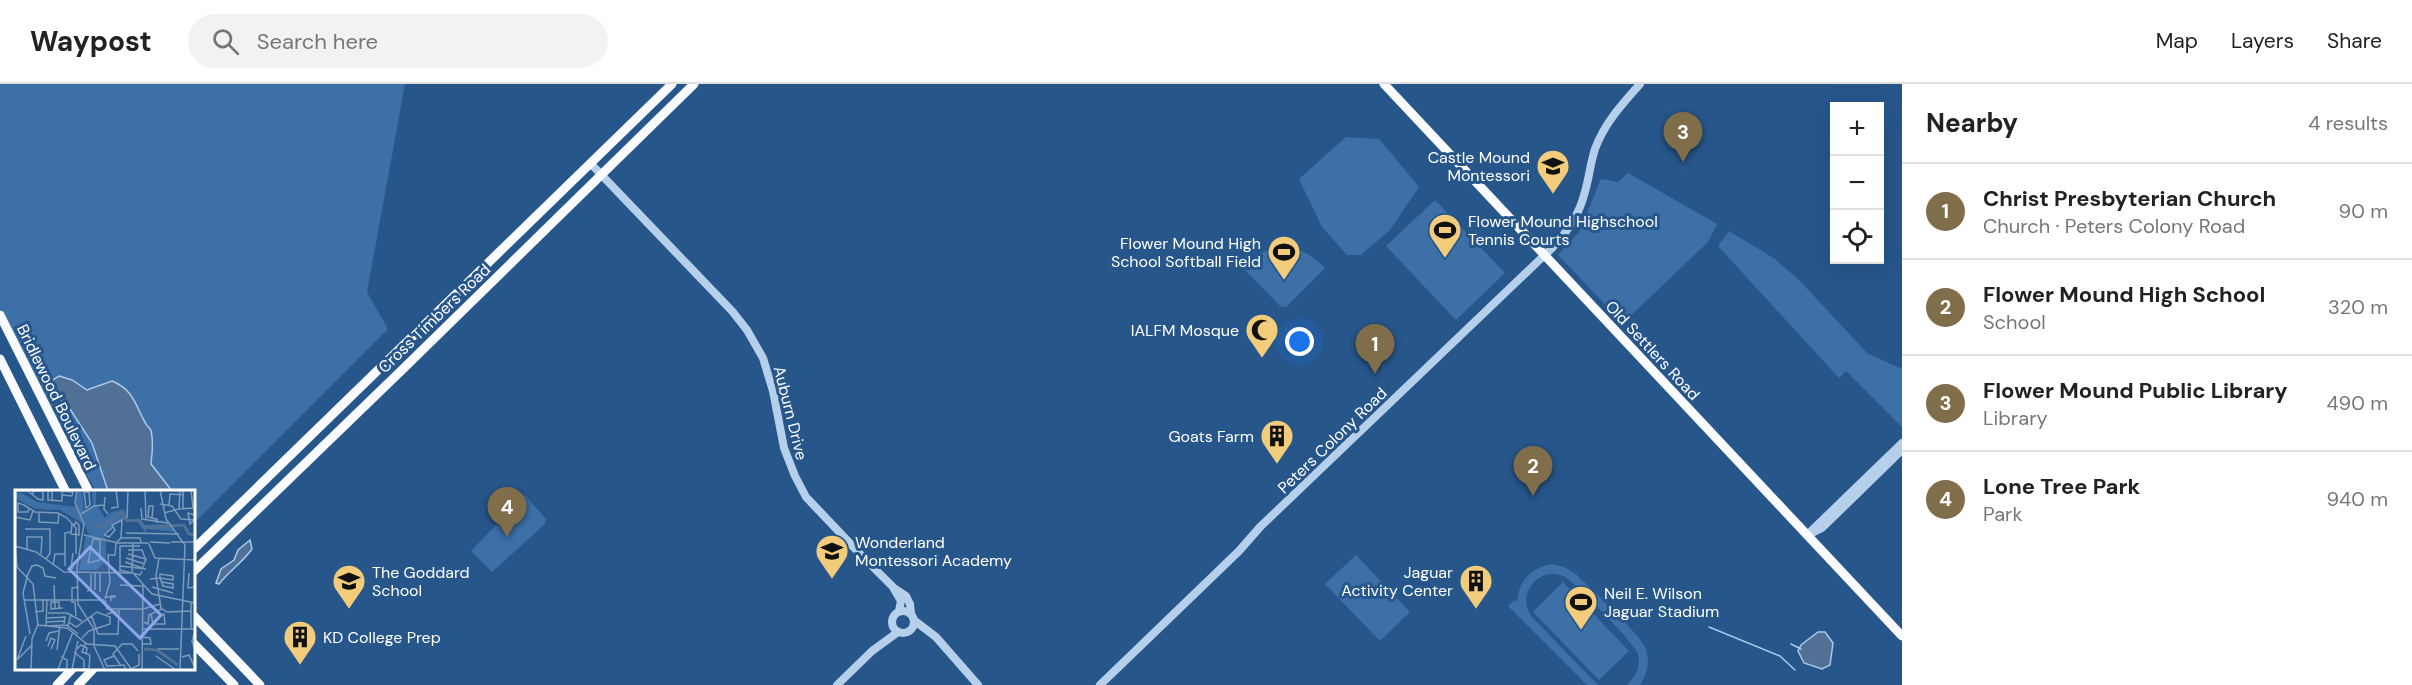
<!DOCTYPE html>
<meta charset="utf-8">
<style>
:root{--surface:#fff;--page:#f2f2f2;--text:#222;--muted:#767676;--line:#e0e0e0;--accent:#806e4a}
body{margin:0;font-family:"DM Sans",sans-serif;background:var(--page);color:var(--text)}
.controls{position:absolute;right:18px;top:18px;display:grid;overflow:hidden;border-radius:0px;box-shadow:0 6px 24px #0002}
.controls button{width:54px;height:54px;display:grid;place-items:center;padding:0;border:0;border-bottom:2px solid var(--line);background:var(--surface);color:var(--text);font:30px sans-serif}
.you{position:absolute;left:1300px;top:258px;width:21px;height:21px;margin:-15px;border:4px solid #fff;border-radius:50%;background:#1a73e8;box-shadow:0 0 0 9px #1a73e833}
.badge{display:grid;place-items:center;width:39px;height:39px;border-radius:50%;background:var(--accent);color:#fff;font-size:20px;font-weight:700}
.pin{position:absolute;translate:-50% -50px;filter:drop-shadow(0 2px 3px #0008)}
.pin::after{content:'';position:absolute;top:32px;width:21px;height:18px;background:inherit;clip-path:polygon(0 0,100% 0,50% 100%)}
.list{margin:0;padding:0;list-style:none}
h2{display:flex;justify-content:space-between;align-items:center;height:78px;margin:0;padding:0 24px;font-size:26px}
h2 small{font-size:20px;font-weight:400;color:var(--muted)}
.list li{display:grid;grid-template-columns:39px 1fr auto;gap:18px;align-items:center;box-sizing:border-box;height:96px;padding:0 24px;border-top:2px solid var(--line)}
.list b{display:block;font-size:22px;white-space:nowrap}
.list p{margin:0;font-size:20px;white-space:nowrap;color:var(--muted)}
.list em{font-size:20px;font-style:normal;color:var(--muted)}
.icon{flex:none;width:33px;height:33px;fill:none;stroke:currentColor;stroke-width:2;stroke-linecap:round;stroke-linejoin:round}
.map{position:relative;flex:none;width:1902px;height:601px;overflow:hidden}
header{display:flex;align-items:center;gap:36px;box-sizing:border-box;height:84px;padding:0 30px;background:var(--surface);border-bottom:2px solid var(--line)}
header strong{font-size:28px}
nav{display:flex;gap:33px;margin-inline-start:auto;font-size:21px}
.search{width:420px;height:54px;background:var(--page);display:flex;align-items:center;gap:15px;box-sizing:border-box;padding:0 21px;border-radius:33px;color:var(--muted);font-size:22px}
main{display:flex}
aside{flex:1;background:var(--surface)}
.map>svg:first-child{display:block}
.green{fill:#3c70a7}
.water{fill:#507095;stroke:#aacaea;stroke-width:1.5}
.lines{fill:none;stroke-linecap:round;stroke-linejoin:round}
.stream{stroke:#aacaea;stroke-width:1.5}
.minor{stroke:#b6cfea;stroke-width:8}
.major{stroke:#f9fbfe;stroke-width:9}
.labels{text-anchor:middle;stroke-width:6;stroke-linejoin:round;paint-order:stroke}
.poi-label{font-size:16px;fill:#fff;stroke:#27568b;text-anchor:end}
.street-label{font-size:16px;fill:#fff;stroke:#27568b}
.inset-river{fill:none;stroke:#507095;stroke-width:3}
.inset-road{fill:none;stroke:#7d9ab9;stroke-width:1.5}
.view{fill:#8ea6ec;fill-opacity:0.15;stroke:#8ea6ec;stroke-width:3}
.inset-edge{fill:none;stroke:#fff;stroke-width:3}
</style>
<header>
<strong>Waypost</strong>
<div class="search"><svg class="icon" aria-label="search" viewBox="0 0 24 24"><circle cx="10" cy="10" r="6"/><path d="M15 15l6 6"/></svg>Search here</div>
<nav><a>Map</a><a>Layers</a><a>Share</a></nav>
</header>
<main>
<div class="map">
<svg width="1902" height="601" viewBox="0 0 1902 601">
<rect width="100%" height="100%" fill="#27568b"/>
<g class="green">
<polygon points="0,0 405,0 367,208 388,245 194,439 194,408 96,407 59,343 0,224"/>
<polygon points="1346,53 1379,55 1419,103 1390,146 1361,171 1347,171 1322,143 1299,95"/>
<polygon points="1628,89 1717,140 1708,158 1623,239 1558,171 1579,148 1601,95 1618,98"/>
<polygon points="1435,116 1505,189 1456,236 1386,162"/>
<polygon points="1729,147 1775,175 1799,196 1867,269 1902,285 1902,343 1846,287 1839,294 1718,162"/>
<path d="M 1285,163 C 1302,165 1313,172 1325,184 L 1286,223 L 1281,223 L 1242,183 C 1255,170 1267,165 1285,163 Z"/>
<polygon points="525,411 546,435 545,440 492,488 471,467"/>
<polygon points="1356,471 1410,528 1380,557 1325,500"/>
<path d="M 1552,480 L 1564,483 L 1576,490 C 1591,505 1640,550 1646,565 C 1650,578 1647,590 1640,601 L 1627,601 C 1636,592 1642,581 1637,568 C 1633,558 1572,495 1563,492 C 1537,482 1517,511 1531,532 L 1598,601 L 1587,601 L 1508,522 L 1514,516 L 1517,518 C 1519,496 1531,484 1552,480 Z"/>
<polygon points="1563,498 1629,567 1599,596 1533,528"/>
</g>
<g class="water">
<path d="M 59,292 L 72,296 L 87,306 L 112,297 C 134,306 135,321 146,340 C 147,342 151,345 151,347 C 154,358 152,370 151,380 L 172,407 L 108,407 L 92,359 L 70,325 L 53,307 L 51,297 Z"/>
<path d="M 250,456 L 252,465 C 243,478 229,487 219,500 L 216,499 L 221,485 L 234,476 L 238,466 Z"/>
<polygon points="1818,548 1825,548 1833,559 1830,581 1822,585 1804,579 1798,567 1801,561"/>
</g>
<g class="lines">
<g class="stream">
<polyline points="1709,543 1780,572 1795,586"/>
<polyline points="1791,560 1801,565"/>
</g>
<g class="minor">
<polyline points="591,80 732,227 747,246 763,274 773,307 784,364 795,392 806,413 863,473 894,504 906,512 910,520 911,530"/>
<polyline points="1812,449 1822,444 1902,366"/>
<polyline points="1807,451 1902,359"/>
<polyline points="894,505 901,517 899,527"/>
<circle cx="903" cy="538" r="11"/>
<polyline points="915,537 936,553 978,601"/>
<polyline points="837,601 872,567 898,548"/>
<path d="M 1100,601 L 1239,467 L 1260,443 L 1553,163 C 1567,148 1579,131 1584,111 C 1589,96 1590,80 1595,65 C 1604,40 1622,20 1640,0"/>
</g>
<g class="major">
<polyline points="1384,0 1902,552"/>
<polyline points="0,231 89,408"/>
<polyline points="0,275 66,408"/>
<polyline points="194,465 672,0"/>
<polyline points="194,487 405,283 694,0"/>
<polyline points="194,532 260,601"/>
<polyline points="194,560 234,601"/>
<polyline points="57,601 73,584"/>
<polyline points="78,601 94,584"/>
</g>
</g>
<defs>
<g id="school-pin" transform="scale(1.725)"><path d="M0 17L-7.5 6A9.5 9.5 0 1 1 7.5 6Z" fill="#f2cc7b" stroke="#27568b"/><path d="M0-5L7-2L0 1L-7-2ZM-4 1L0 2.5L4 1V4Q0 6-4 4Z" fill="#111"/></g>
<g id="stadium-pin" transform="scale(1.725)"><path d="M0 17L-7.5 6A9.5 9.5 0 1 1 7.5 6Z" fill="#f2cc7b" stroke="#27568b"/><path d="M0-5a6.5 5 0 1 0 0 10a6.5 5 0 1 0 0-10ZM-3.5-1.8h7v3.6h-7Z" fill="#111"/></g>
<g id="mosque-pin" transform="scale(1.725)"><path d="M0 17L-7.5 6A9.5 9.5 0 1 1 7.5 6Z" fill="#f2cc7b" stroke="#27568b"/><path d="M3.5-4.9A6 6 0 1 0 3.5 4.9A5 5 0 1 1 3.5-4.9Z" fill="#111"/></g>
<g id="building-pin" transform="scale(1.725)"><path d="M0 17L-7.5 6A9.5 9.5 0 1 1 7.5 6Z" fill="#f2cc7b" stroke="#27568b"/><path d="M-4-6H4V6H1V3H-1V6H-4ZM-2.5-4.3h1.7v1.8h-1.7ZM.8-4.3h1.7v1.8H.8ZM-2.5-1h1.7V.8h-1.7ZM.8-1h1.7V.8H.8Z" fill="#111"/></g>
</defs>
<g fill-rule="evenodd">
<use href="#school-pin" x="1553" y="82"/>
<use href="#stadium-pin" x="1445" y="146"/>
<use href="#stadium-pin" x="1284" y="168"/>
<use href="#mosque-pin" x="1262" y="246"/>
<use href="#building-pin" x="1277" y="352"/>
<use href="#school-pin" x="832" y="467"/>
<use href="#school-pin" x="349" y="497"/>
<use href="#building-pin" x="1476" y="497"/>
<use href="#stadium-pin" x="1581" y="518"/>
<use href="#building-pin" x="300" y="553"/>
</g>
<g class="labels">
<g class="poi-label">
<text x="1530" y="79">Castle Mound<tspan x="1530" dy="18">Montessori</tspan></text>
<text x="1468" y="143" text-anchor="start">Flower Mound Highschool<tspan x="1468" dy="18">Tennis Courts</tspan></text>
<text x="1261" y="165">Flower Mound High<tspan x="1261" dy="18">School Softball Field</tspan></text>
<text x="1239" y="252">IALFM Mosque</text>
<text x="1254" y="358">Goats Farm</text>
<text x="855" y="464" text-anchor="start">Wonderland<tspan x="855" dy="18">Montessori Academy</tspan></text>
<text x="372" y="494" text-anchor="start">The Goddard<tspan x="372" dy="18">School</tspan></text>
<text x="1453" y="494">Jaguar<tspan x="1453" dy="18">Activity Center</tspan></text>
<text x="1604" y="515" text-anchor="start">Neil E. Wilson<tspan x="1604" dy="18">Jaguar Stadium</tspan></text>
<text x="323" y="559" text-anchor="start">KD College Prep</text>
</g>
<g class="street-label">
<text transform="translate(434 234) rotate(-44)" y="6">Cross Timbers Road</text>
<text transform="translate(1653 266) rotate(47)" y="6">Old Settlers Road</text>
<text transform="translate(57 313) rotate(64)" y="6">Bridlewood Boulevard</text>
<text transform="translate(791 329) rotate(76)" y="6">Auburn Drive</text>
<text transform="translate(1332 356) rotate(-44)" y="6">Peters Colony Road</text>
</g>
</g>
<g transform="translate(15 406)">
<rect width="180" height="180" fill="#27568b"/>
<path d="M 63,0 L 67,0 L 69,21 L 78,16 L 77,0 L 81,0 L 81,14 L 90,28 L 96,22 L 109,19 L 113,30 L 125,30 L 128,35 L 153,34 L 161,42 L 131,39 L 131,44 L 123,32 L 107,30 L 87,45 L 91,49 L 91,71 L 81,80 L 64,80 L 71,45 L 74,45 L 70,35 L 45,20 L 21,19 L 1,9 L 1,3 L 7,3 L 22,12 L 60,17 Z" fill="#3c70a7"/>
<path class="inset-river" d="M 76,36 L 87,37 L 107,22 L 112,31 L 124,30 L 130,38 L 169,35 L 174,44 L 180,45M 129,159 L 142,160 L 163,175"/>
<path class="inset-road" d="M 62,0 L 60,13 L 69,34 L 62,78 L 63,114 L 79,139 L 79,156M 130,0 L 131,29M 145,0 L 151,29 L 170,55 L 165,180M 168,0 L 168,19M 1,1 L 13,1 L 23,9 L 28,10 L 28,1 L 18,1 L 18,4M 69,2 L 74,2 L 75,15 L 71,18 ZM 90,7 L 89,19 L 93,24M 37,10 L 37,1 L 33,1 L 33,10 L 47,11 L 47,1 L 58,2 L 57,6 L 47,5M 145,14 L 157,16 L 166,29 L 180,30M 154,15 L 155,4 L 169,5M 14,18 L 13,22 L 3,22 L 3,13 L 9,15 L 20,22 L 43,23 L 52,28 L 61,38 L 61,64M 96,18 L 103,17 L 101,0M 126,18 L 127,29 L 153,33M 164,19 L 178,18 L 176,0M 24,22 L 24,32 L 43,33 L 44,23M 149,23 L 164,19 L 165,1 L 155,0M 66,24 L 79,16 L 89,15M 0,27 L 15,30 L 18,21M 112,28 L 113,0M 137,28 L 138,16 L 134,16 L 133,27 L 137,28 L 140,29 L 142,29 L 142,33M 179,30 L 175,34 L 173,23 L 180,25M 57,34 L 56,44 L 64,45 L 64,35 L 61,32 L 59,35M 98,37 L 89,45 L 94,47 L 100,40 L 98,37 L 97,35 L 107,30 L 106,48M 10,39 L 35,39 L 35,63 L 31,69M 111,43 L 164,44M 69,45 L 103,53 L 134,53M 78,49 L 85,50 L 85,70 L 73,73 ZM 135,52 L 155,53M 156,52 L 180,52M 101,53 L 106,48 L 125,48 L 126,52M 134,54 L 140,68 L 180,70M 0,56 L 1,0M 0,56 L 2,77 L 18,94 L 23,135 L 52,138 L 72,154 L 100,156 L 117,180M 0,56 L 21,62 L 49,82 L 118,83 L 137,104 L 180,113M 12,59 L 12,47 L 27,47 L 26,64M 113,60 L 127,60 L 130,68M 58,63 L 56,78 L 59,78M 113,64 L 131,69 L 128,77M 111,68 L 130,74M 144,68 L 141,86 L 146,118 L 152,122 L 176,121M 110,72 L 130,79M 38,75 L 40,64 L 50,64M 50,76 L 50,43 L 56,42M 105,76 L 131,79M 105,80 L 125,85 L 127,81M 80,82 L 80,100M 105,82 L 105,56 L 125,56M 117,82 L 118,53M 85,83 L 85,102M 174,83 L 173,98 L 180,97M 13,84 L 8,103 L 15,144M 12,86 L 17,76 L 22,75 L 28,78 L 30,86 L 41,88M 135,89 L 145,88 L 158,90 L 158,86 L 145,84 L 145,88 L 148,96 L 158,98 L 158,94 L 147,92M 39,95 L 40,119M 105,95 L 127,96M 137,97 L 158,103M 72,101 L 76,100 L 76,84M 91,107 L 100,107 L 100,106 L 96,106 L 96,111M 32,109 L 31,136 L 53,135M 90,109 L 95,92 L 93,65 L 100,65 L 101,53M 9,110 L 89,110M 57,110 L 57,98 L 64,97M 90,110 L 92,119 L 128,119 L 145,114M 56,112 L 60,112 L 61,126M 44,118 L 44,112 L 36,112 L 36,119 L 48,118M 20,122 L 28,121 L 28,109M 33,123 L 52,123 L 67,131M 56,124 L 53,136 L 63,144M 136,124 L 138,134 L 150,134 L 149,124 L 146,125M 32,128 L 50,127 L 49,134M 73,128 L 77,127 L 83,144 L 103,144 L 104,121 L 92,124M 31,132 L 50,131M 54,132 L 61,137 L 82,122 L 95,127 L 95,134 L 74,141 L 67,148M 129,132 L 133,134 L 134,125 L 147,119M 127,139 L 180,139M 176,139 L 176,112M 180,141 L 177,151 L 180,161M 127,147 L 135,148 L 136,154 L 127,154M 31,151 L 34,143 L 44,141M 63,151 L 57,179 L 74,179 L 75,165M 71,152 L 67,162 L 75,165M 107,154 L 117,154 L 123,161M 33,156 L 36,148 L 40,150 L 36,159M 79,156 L 90,180M 62,159 L 66,155 L 72,158 L 71,164M 143,159 L 164,159M 42,160 L 45,135M 59,162 L 69,170 L 69,180M 99,166 L 89,170 L 92,176 L 109,175 L 111,180M 141,166 L 161,180M 167,167 L 174,165 L 179,176M 2,170 L 11,146M 2,170 L 17,155M 106,176 L 98,164 L 107,154M 42,179 L 52,179 L 52,170 L 46,167M 43,179 L 58,142M 116,179 L 124,175 L 124,164M 16,180 L 17,149 L 23,134M 127,180 L 128,94"/>
<path class="view" d="M 75,57 L 146,125 L 125,148 L 54,79 Z"/>
<rect width="180" height="180" class="inset-edge"/>
</g>
</svg>
<div class="controls">
<button>+</button>
<button>−</button>
<button><svg class="icon" aria-label="locate" viewBox="0 0 24 24"><circle cx="12" cy="12" r="6"/><path d="M12 2v4M12 18v4M2 12h4M18 12h4"/></svg></button>
</div>
<div class="you"></div>
<div class="pin badge" style="left:1375px;top:290px">1</div>
<div class="pin badge" style="left:1533px;top:412px">2</div>
<div class="pin badge" style="left:1683px;top:78px">3</div>
<div class="pin badge" style="left:507px;top:453px">4</div>
</div>
<aside>
<h2>Nearby<small>4 results</small></h2>
<ul class="list">
<li><span class="badge">1</span><div><b>Christ Presbyterian Church</b><p>Church · Peters Colony Road</p></div><em>90 m</em></li>
<li><span class="badge">2</span><div><b>Flower Mound High School</b><p>School</p></div><em>320 m</em></li>
<li><span class="badge">3</span><div><b>Flower Mound Public Library</b><p>Library</p></div><em>490 m</em></li>
<li><span class="badge">4</span><div><b>Lone Tree Park</b><p>Park</p></div><em>940 m</em></li>
</ul>
</aside>
</main>
